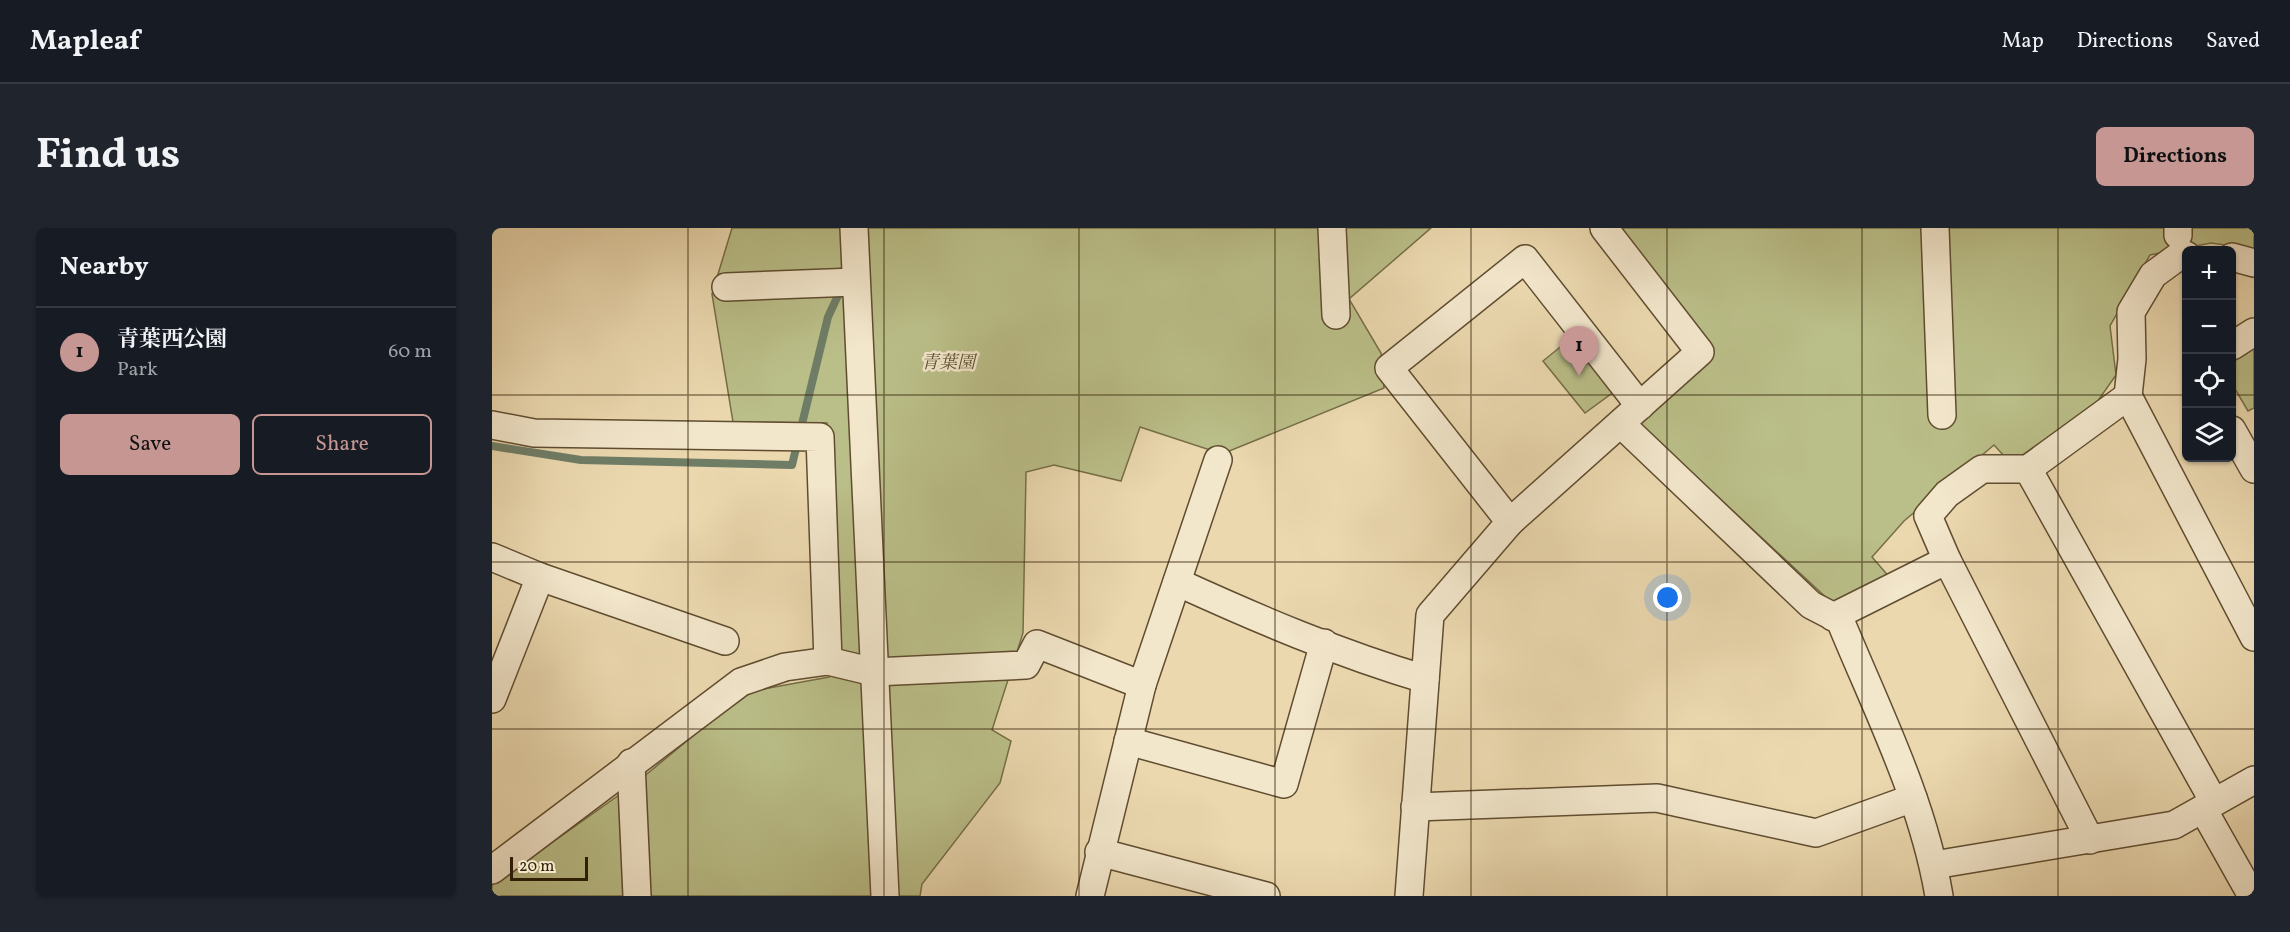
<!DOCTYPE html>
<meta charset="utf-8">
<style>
:root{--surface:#171b24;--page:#20242c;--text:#f1f3f6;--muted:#9ea1a6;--line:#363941;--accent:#c59692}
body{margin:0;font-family:Vollkorn,"Noto Serif JP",serif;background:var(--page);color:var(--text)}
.controls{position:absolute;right:18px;top:18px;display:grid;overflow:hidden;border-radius:9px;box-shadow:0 2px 4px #0004}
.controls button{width:54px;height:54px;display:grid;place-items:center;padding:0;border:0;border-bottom:2px solid var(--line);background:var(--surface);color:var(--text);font:30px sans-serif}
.scale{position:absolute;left:18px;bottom:15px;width:78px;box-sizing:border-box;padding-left:6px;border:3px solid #311f06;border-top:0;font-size:16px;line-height:21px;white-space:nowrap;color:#311f06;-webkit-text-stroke:4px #f2e6cb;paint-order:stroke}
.you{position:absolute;left:1176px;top:370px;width:21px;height:21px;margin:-15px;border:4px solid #fff;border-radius:50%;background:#1a73e8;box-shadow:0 0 0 9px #1a73e833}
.badge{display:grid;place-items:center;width:39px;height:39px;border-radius:50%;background:var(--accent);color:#111;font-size:20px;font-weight:700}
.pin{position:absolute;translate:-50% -50px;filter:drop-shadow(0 2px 3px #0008)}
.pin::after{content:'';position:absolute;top:32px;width:21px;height:18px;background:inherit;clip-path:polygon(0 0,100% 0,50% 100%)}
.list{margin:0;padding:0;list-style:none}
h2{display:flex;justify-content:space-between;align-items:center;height:78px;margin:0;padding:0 24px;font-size:26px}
h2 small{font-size:20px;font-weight:400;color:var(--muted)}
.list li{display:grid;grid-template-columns:39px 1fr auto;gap:18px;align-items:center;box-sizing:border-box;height:90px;padding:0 24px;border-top:2px solid var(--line)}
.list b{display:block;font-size:22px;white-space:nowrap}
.list p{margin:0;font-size:20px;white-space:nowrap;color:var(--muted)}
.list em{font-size:20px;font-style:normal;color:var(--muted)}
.actions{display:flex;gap:12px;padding:18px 24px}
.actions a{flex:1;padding:14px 0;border:2px solid var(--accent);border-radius:9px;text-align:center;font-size:21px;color:var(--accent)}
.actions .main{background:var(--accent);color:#111}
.icon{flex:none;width:33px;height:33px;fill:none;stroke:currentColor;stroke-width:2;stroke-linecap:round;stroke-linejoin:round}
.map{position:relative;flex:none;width:1762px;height:668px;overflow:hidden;border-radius:9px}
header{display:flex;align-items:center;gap:36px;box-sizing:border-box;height:84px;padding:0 30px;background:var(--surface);border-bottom:2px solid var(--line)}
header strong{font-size:28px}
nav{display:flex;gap:33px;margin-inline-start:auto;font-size:21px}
.intro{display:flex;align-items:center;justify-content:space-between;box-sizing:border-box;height:144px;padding:0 36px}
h1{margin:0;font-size:42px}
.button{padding:15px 27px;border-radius:9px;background:var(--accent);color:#111;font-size:21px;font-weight:700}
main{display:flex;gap:36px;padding:0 36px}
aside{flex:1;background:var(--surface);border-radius:9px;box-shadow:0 2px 4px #0004}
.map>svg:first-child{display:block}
.green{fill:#babe88;stroke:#766e47;stroke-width:1.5}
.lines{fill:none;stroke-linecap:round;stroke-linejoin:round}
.stream{stroke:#6f7d66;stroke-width:8}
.minor-casing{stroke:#604d30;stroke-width:30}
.minor{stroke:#f2e6cb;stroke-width:27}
.grid{fill:none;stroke:#311f06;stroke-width:1.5;stroke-opacity:0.55}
.labels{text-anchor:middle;stroke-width:5;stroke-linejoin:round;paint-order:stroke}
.park-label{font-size:18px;font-style:italic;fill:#5a4f2d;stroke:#f2e6cb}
</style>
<header>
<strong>Mapleaf</strong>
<nav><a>Map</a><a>Directions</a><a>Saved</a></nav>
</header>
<div class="intro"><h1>Find us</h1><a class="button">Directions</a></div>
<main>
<aside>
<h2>Nearby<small></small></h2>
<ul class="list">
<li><span class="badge">1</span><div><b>青葉西公園</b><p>Park</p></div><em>60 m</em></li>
</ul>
<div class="actions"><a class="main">Save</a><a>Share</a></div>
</aside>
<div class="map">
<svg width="1762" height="668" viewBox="0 0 1762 668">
<rect width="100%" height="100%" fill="#ebd8af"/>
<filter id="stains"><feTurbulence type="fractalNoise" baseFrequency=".00333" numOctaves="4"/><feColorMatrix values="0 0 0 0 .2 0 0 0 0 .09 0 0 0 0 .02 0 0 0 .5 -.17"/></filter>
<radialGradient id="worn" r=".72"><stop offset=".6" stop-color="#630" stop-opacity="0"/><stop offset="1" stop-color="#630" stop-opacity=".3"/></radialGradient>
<g class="green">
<polygon points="240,0 939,0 857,71 889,125 892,160 730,226 648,199 629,253 562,237 534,244 531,405 500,502 519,513 508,555 430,656 428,668 0,668 0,657 144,555 219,493 261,463 337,449 342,423 335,195 241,194 220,66"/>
<polygon points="1127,0 1762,0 1762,21 1719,15 1658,27 1618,98 1624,147 1603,177 1526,230 1514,230 1502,217 1412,293 1380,329 1399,351 1353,374 1339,374 1144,193 1222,121"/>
<polygon points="1083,107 1123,163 1093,185 1051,133"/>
<polygon points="1762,117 1762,180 1756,183 1740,156 1740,132"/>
</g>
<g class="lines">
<polyline class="stream" points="0,218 89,232 300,237 336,89 349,61"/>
<g class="minor-casing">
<g id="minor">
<polyline points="362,0 393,668"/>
<polyline points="840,0 844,87"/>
<polyline points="1443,0 1450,187"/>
<polyline points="1686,0 1686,7"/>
<polyline points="1740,29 1762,35"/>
<polyline points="234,59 363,54"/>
<polyline points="1740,118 1762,104"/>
<polyline points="1636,168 1762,409"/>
<path d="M 1129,196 L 1319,377 L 1348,392 C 1385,482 1431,572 1447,668"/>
<polyline points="0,197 42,205 328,209 336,433 293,439 249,454 0,642"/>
<polyline points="1740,202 1762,241"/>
<polyline points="1536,241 1722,574"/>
<polyline points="1018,294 1208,124 1112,0"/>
<polyline points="0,329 48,349 233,413"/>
<path d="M 685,354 C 766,391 848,426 933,451"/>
<polyline points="1341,389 1455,332"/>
<polyline points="336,433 382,444 534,437 545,416 650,457"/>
<polyline points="0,471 48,349"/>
<polyline points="636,513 792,556 832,415"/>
<polyline points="139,535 145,668"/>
<polyline points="923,579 1165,570 1324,605 1421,570"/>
<polyline points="1711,581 1760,668"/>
<polyline points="1598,612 1455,332 1436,288 1455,266 1490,241 1536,241 1636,168 1640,131 1639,84 1661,47 1687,28 1694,27"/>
<polyline points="607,624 774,668"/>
<polyline points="1442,637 1682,597 1762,552"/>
<polyline points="598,668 650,457 726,232"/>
<polyline points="917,668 938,387 1018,294 897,140 1033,31 1148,178"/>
</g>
</g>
<use href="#minor" class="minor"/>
</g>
<path class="grid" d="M 196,0 L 196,668M 392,0 L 392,668M 587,0 L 587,668M 783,0 L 783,668M 979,0 L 979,668M 1175,0 L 1175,668M 1370,0 L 1370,668M 1566,0 L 1566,668M 0,167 L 1694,167M 1740,167 L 1762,167M 0,334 L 1762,334M 0,501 L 1762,501"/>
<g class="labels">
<g class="park-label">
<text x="456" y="140">青葉園</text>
</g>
</g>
<rect width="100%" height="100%" filter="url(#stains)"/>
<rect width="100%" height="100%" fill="url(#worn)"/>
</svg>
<div class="controls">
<button>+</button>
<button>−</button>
<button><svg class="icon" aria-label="locate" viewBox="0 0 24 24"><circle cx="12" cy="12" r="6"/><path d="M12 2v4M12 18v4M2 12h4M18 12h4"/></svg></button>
<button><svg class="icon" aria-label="layers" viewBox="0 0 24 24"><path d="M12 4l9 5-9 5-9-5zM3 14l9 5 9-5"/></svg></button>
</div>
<div class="scale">20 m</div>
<div class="you"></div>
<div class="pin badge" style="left:1087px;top:148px">1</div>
</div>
</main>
